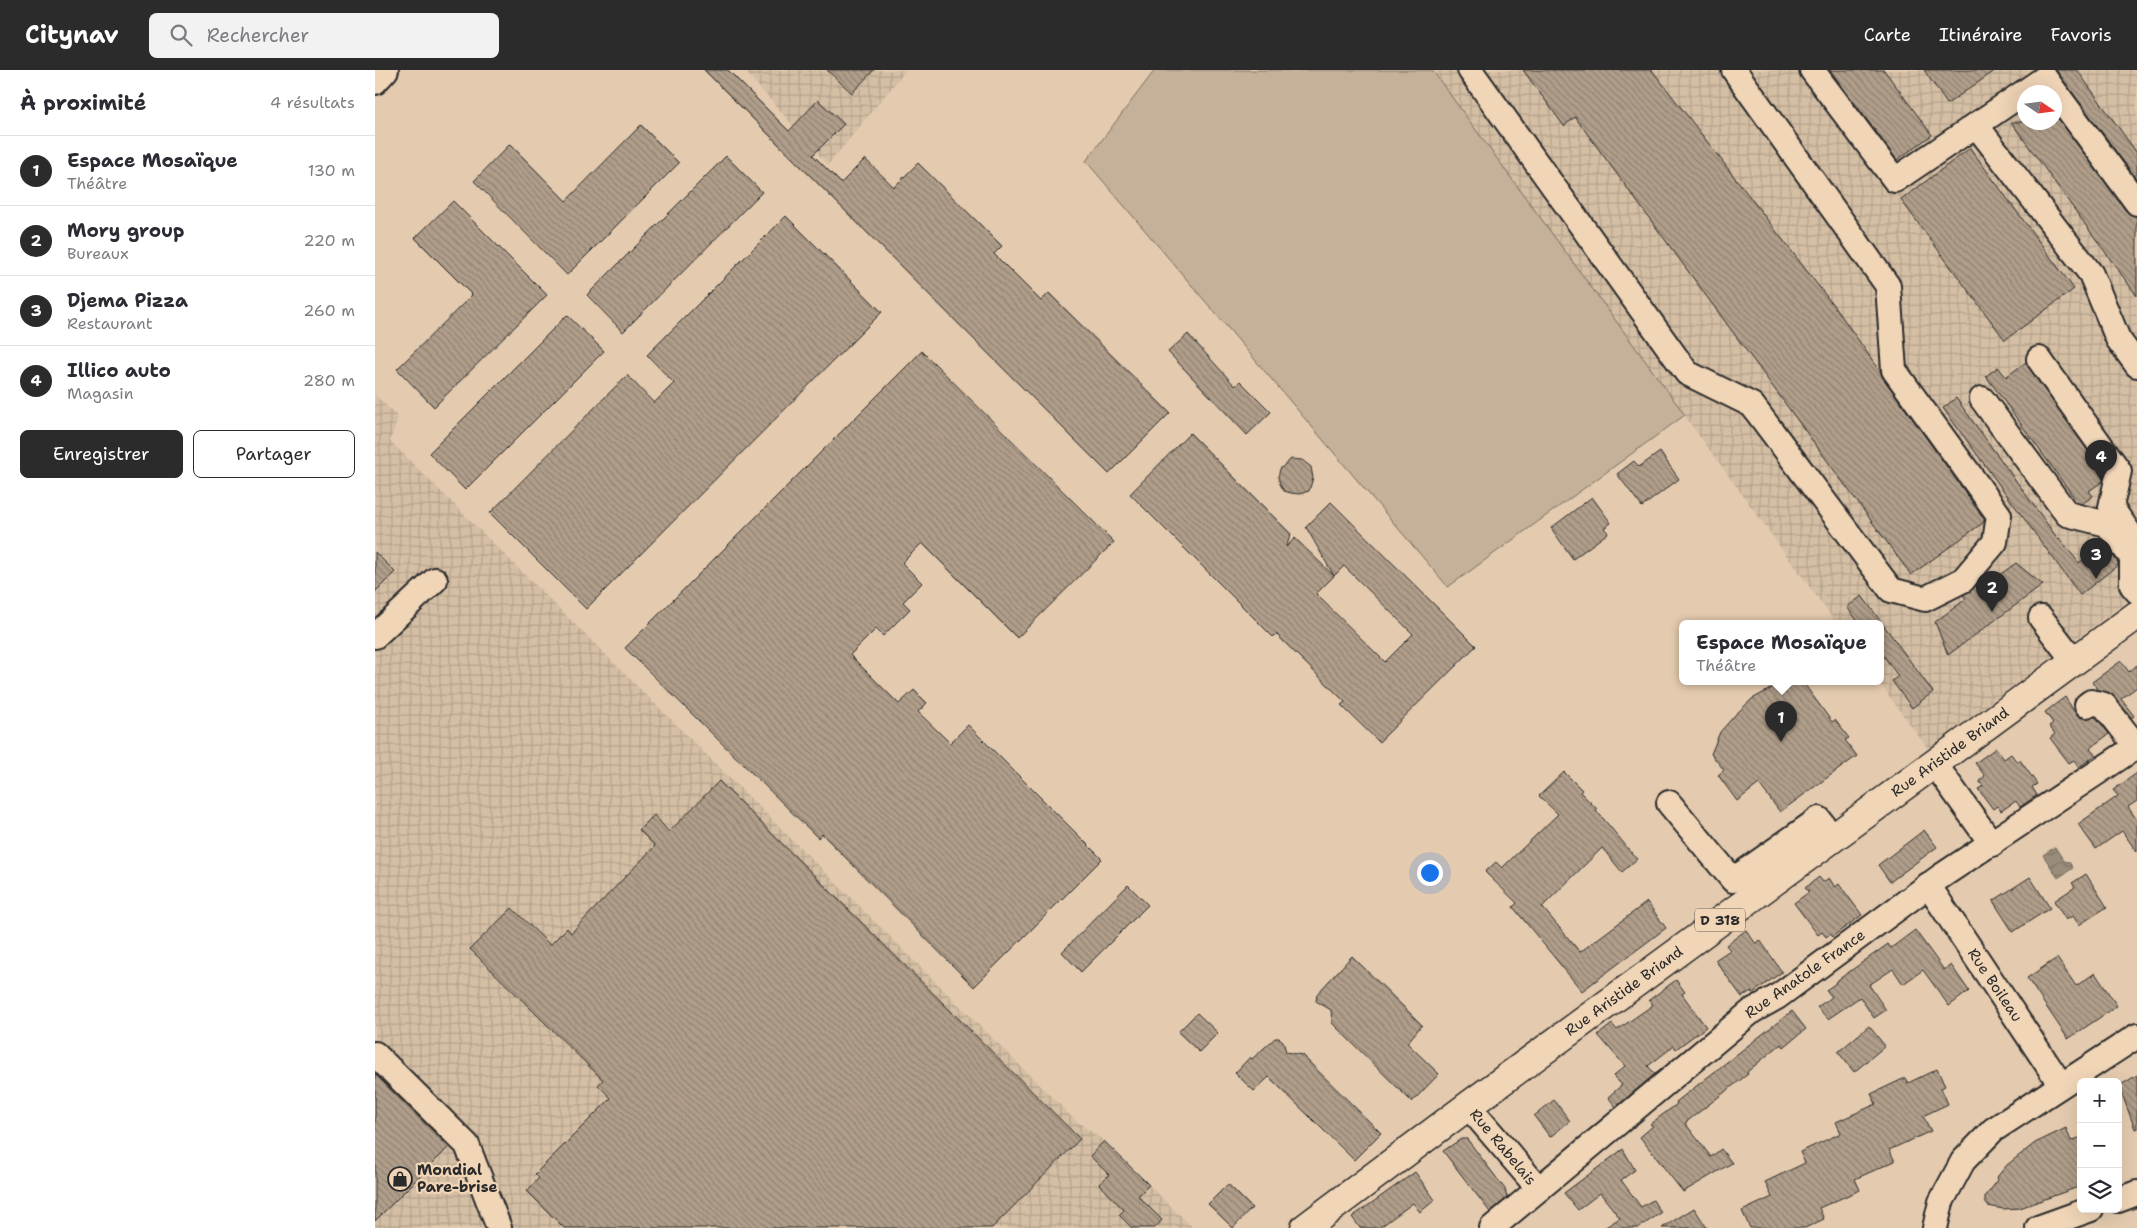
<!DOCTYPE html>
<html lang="fr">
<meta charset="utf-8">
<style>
:root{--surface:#fff;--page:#f2f2f3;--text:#2b2b33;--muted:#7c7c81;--line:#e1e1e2;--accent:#2b2b2b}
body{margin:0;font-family:"Shantell Sans",sans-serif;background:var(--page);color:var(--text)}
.controls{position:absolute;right:15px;bottom:15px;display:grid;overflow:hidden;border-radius:8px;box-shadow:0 5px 20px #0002}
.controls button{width:45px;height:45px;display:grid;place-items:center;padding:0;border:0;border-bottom:1px solid var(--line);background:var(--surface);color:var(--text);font:25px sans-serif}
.compass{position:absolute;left:1642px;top:15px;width:45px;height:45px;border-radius:50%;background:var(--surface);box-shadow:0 5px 20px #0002;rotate:103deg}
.you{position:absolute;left:1054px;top:802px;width:18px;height:18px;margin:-12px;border:4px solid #fff;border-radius:50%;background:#1a73e8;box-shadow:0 0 0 8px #1a73e833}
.badge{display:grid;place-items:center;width:32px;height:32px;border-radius:50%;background:var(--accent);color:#fff;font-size:16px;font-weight:700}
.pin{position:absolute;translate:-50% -41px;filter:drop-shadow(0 1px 2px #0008)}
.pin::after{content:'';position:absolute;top:26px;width:18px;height:15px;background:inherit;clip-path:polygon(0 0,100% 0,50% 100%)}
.popup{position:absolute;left:1304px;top:550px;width:205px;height:65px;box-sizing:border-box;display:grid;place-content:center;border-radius:8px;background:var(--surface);filter:drop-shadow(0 1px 4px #0005);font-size:16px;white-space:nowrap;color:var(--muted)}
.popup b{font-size:19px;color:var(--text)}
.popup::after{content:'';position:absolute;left:50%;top:100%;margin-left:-10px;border:10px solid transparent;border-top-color:var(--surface)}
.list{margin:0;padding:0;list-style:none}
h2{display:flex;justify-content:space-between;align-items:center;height:65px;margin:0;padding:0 20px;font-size:21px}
h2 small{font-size:16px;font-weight:400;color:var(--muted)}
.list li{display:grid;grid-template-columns:32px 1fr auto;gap:15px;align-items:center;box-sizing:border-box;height:70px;padding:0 20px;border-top:1px solid var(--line)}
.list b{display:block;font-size:19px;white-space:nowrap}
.list p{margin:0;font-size:16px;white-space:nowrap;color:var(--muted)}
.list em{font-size:16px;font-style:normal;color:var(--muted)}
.actions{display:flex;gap:10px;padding:15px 20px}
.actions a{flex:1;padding:11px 0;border:1px solid var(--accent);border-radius:8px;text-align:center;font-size:18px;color:var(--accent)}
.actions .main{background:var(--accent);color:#fff}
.icon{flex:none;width:28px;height:28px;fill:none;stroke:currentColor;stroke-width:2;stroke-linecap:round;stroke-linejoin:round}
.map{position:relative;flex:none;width:1762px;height:1158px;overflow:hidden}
header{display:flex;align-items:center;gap:30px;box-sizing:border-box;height:70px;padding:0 25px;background:var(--accent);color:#fff}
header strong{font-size:24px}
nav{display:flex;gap:28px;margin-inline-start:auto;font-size:18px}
.search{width:350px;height:45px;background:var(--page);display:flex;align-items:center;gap:12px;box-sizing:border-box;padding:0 18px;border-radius:8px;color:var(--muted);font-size:19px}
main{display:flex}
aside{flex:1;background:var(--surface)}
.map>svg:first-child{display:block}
.industrial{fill:url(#industrial-grid);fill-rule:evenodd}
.pitch{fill:#c5b099;stroke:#786e62}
.water{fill:url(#water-waves);stroke:#6e655a}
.building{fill:url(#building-back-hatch);stroke:#2b2b2b}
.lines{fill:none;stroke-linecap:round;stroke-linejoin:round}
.minor-casing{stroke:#2b2b2b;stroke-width:28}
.major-casing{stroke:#2b2b2b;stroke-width:31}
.minor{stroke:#f0d5b7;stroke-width:24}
.major{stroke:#f0d5b7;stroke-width:28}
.labels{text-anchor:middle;stroke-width:4.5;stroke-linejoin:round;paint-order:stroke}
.shield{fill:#f0d5b7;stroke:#665e55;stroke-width:1}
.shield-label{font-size:14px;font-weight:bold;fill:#2b2b2b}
.street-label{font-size:15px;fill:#2b2b2b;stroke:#f0d5b7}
.poi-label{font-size:15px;font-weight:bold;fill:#2b2b2b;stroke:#f0d5b7;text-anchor:start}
</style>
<header>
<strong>Citynav</strong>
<div class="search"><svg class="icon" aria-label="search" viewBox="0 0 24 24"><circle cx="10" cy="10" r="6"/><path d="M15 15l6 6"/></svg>Rechercher</div>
<nav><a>Carte</a><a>Itinéraire</a><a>Favoris</a></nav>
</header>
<main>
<aside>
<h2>À proximité<small>4 résultats</small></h2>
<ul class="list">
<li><span class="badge">1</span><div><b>Espace Mosaïque</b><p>Théâtre</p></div><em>130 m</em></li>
<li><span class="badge">2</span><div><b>Mory group</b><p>Bureaux</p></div><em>220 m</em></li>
<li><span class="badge">3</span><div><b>Djema Pizza</b><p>Restaurant</p></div><em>260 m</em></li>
<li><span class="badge">4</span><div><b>Illico auto</b><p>Magasin</p></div><em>280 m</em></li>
</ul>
<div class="actions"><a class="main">Enregistrer</a><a>Partager</a></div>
</aside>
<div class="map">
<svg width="1762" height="1158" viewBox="0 0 1762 1158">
<defs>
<pattern id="industrial-grid" width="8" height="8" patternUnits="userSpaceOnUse" patternTransform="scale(1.25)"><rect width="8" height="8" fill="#d4bea4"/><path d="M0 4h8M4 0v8" fill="none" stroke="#b6a38d"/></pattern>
<pattern id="water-waves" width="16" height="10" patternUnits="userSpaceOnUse" patternTransform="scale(1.25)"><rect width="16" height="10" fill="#9a8c7a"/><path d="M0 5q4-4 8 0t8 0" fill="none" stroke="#7e7364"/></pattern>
<pattern id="building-back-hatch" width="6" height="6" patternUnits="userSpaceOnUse" patternTransform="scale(1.25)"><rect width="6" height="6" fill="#b09e8a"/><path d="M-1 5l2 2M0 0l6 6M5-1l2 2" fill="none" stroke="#8f8171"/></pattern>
</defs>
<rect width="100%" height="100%" fill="#e4cbaf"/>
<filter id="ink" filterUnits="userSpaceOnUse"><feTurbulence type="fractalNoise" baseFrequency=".02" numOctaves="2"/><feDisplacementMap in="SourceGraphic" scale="10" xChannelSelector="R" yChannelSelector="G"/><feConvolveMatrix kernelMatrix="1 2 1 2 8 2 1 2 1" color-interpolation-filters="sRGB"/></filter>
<g filter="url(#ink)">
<g class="industrial">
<polygon points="369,0 531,0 453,95"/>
<path d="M 1057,0 L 1762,0 L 1762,524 L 1553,679 L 1503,611 L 1505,611 L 1505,553 L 1461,553 ZM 1650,22 L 1680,22 L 1680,52 L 1650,52 Z"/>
<polygon points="0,325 23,347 15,371 700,1050 729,1071 818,1158 0,1158"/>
</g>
<polygon class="pitch" points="780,0 1057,0 1310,345 1073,517 711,91"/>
<polygon class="water" points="1680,777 1689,791 1694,792 1698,798 1683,808 1668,785"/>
<g class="building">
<polygon points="329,0 353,0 414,61 443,30 469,54 438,85 466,113 490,89 519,117 543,93 627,176 619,184 666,231 674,223 795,343 734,404"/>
<polygon points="452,0 499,0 477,23"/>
<polygon points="1148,0 1277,0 1465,244 1505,301 1508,308 1585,415 1609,449 1609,452 1536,505 1200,47 1189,56"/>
<polygon points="1455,0 1509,0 1557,65 1522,90"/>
<polygon points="1549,0 1621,0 1572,34"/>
<polygon points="1681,0 1702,0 1762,83 1762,110"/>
<polygon points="1680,44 1751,141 1756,145 1762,146 1762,226 1636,52 1680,52"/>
<polygon points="266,55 304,93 192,205 99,111 135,74 191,131"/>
<polygon points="1595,78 1699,219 1630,270 1526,130"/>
<polygon points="351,86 387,122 248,262 212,225"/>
<polygon points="78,131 172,225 59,337 22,299 97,225 40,168"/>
<polygon points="411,146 507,242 211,539 115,443 252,305 279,333 299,313 272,285"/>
<polygon points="192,245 229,281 90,420 54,383"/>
<polygon points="813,264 860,316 865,311 896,342 872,365 793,282"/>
<polygon points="547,281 739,472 642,568 547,473 527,493 547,513 528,532 535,539 508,566 501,559 475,585 524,634 539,620 552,633 543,642 575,673 593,655 727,789 599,917 447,764 443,768 250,578"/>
<polygon points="1651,292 1729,404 1728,411 1714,421 1718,426 1707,434 1703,433 1611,306 1623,297 1631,307"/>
<polygon points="1581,328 1683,469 1684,468 1704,493 1729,473 1743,493 1743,495 1705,525 1568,338"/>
<polygon points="815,363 916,464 911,477 920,468 959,506 941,524 1010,592 1038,564 969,496 959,506 931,457 956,432 1101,576 1004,672 966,635 970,632 901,564 898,567 755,424"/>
<polygon points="1285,382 1304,409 1267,437 1242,404 1259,391 1264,397"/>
<polygon points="916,389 927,390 936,397 938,408 934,421 924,424 916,423 909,421 905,414 903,407 905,399"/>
<polygon points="1217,427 1236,453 1229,458 1233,463 1198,489 1176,458"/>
<polygon points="0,482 20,502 0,522"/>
<polygon points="1641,493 1668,515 1573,585 1560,552 1591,529 1588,525 1598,519 1605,511 1609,516"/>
<polygon points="1487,526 1558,622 1537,638 1517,611 1523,606 1505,581 1505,553 1484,553 1472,537"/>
<polygon points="1746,591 1754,602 1762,595 1762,617 1746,629 1759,646 1756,648 1739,626 1723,620 1717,612"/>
<polygon points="1410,611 1427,611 1457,652 1460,650 1474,668 1470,670 1482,686 1405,742 1384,714 1362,731 1343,705 1349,700 1336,684 1345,662 1360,645 1377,629"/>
<polygon points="1690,627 1701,644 1707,648 1721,647 1734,664 1715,678 1721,685 1704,697 1699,690 1694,693 1675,668 1680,664 1674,656 1678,653 1670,642"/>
<polygon points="1621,678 1629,689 1636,684 1642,692 1645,690 1662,714 1657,717 1662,725 1645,737 1641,731 1626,741 1622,736 1618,739 1603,719 1608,716 1604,711 1610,706 1600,693"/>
<polygon points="1189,702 1207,720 1205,722 1222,739 1221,740 1262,789 1247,802 1227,778 1167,837 1205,882 1272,832 1291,858 1207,921 1138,837 1142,833 1110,802 1121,792 1127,798 1183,744 1164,726"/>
<polygon points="1762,703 1762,731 1753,737 1762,750 1762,782 1747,761 1721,779 1703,754 1743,726 1738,720"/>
<polygon points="344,711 705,1069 617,1158 189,1158 152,1121 164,1108 160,1104 236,1028 223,1015 228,1010 95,879 137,838 175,875 192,858 196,863 280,776 264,760 279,745 294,762"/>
<polygon points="1549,760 1562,777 1515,812 1503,795"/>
<polygon points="1711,804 1732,837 1704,855 1698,846 1691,850 1679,831 1700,817 1697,813"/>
<polygon points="1444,807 1448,812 1454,808 1460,817 1464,814 1487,845 1457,867 1455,864 1451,867 1447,862 1443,865 1419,833 1434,822 1430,818"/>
<polygon points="1655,807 1675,838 1638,862 1618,831"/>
<polygon points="753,815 773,835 706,902 687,882"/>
<polygon points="1371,860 1381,874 1385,870 1407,902 1378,923 1376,921 1367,927 1340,890 1355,880 1351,875"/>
<polygon points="1540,860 1569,900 1576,895 1594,921 1574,936 1548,900 1528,914 1518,899 1494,915 1511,940 1499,948 1485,927 1453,949 1442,937 1457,927 1451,920 1461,913 1460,912 1513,874 1516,878"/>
<polygon points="977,886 1047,955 1032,973 1064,1004 1037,1032 957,953 956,940 941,931 942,924"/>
<polygon points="1682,888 1701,916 1720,903 1742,936 1693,969 1652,908"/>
<polygon points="1301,910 1310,922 1307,924 1331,957 1301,979 1299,976 1273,996 1280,1004 1241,1037 1233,1027 1247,1015 1238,1006 1250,996 1223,965 1237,954 1242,960 1278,935 1274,930"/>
<polygon points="1417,941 1431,959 1409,977 1406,974 1372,1002 1373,1004 1310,1053 1336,1087 1346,1079 1357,1093 1308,1122 1265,1067 1278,1056 1275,1054 1302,1034 1301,1032"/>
<polygon points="822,943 843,963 824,982 803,962"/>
<polygon points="1494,956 1510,976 1479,1002 1463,982"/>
<polygon points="900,968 904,968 908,971 911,982 927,985 1006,1063 979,1090 894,1007 879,1021 860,1003 875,987 877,989"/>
<polygon points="1562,999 1570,1016 1566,1018 1573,1034 1548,1046 1556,1061 1514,1080 1520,1091 1480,1109 1485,1120 1444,1138 1449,1149 1430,1158 1375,1158 1367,1141 1397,1127 1390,1112 1430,1093 1425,1082 1466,1063 1461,1052 1501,1034 1496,1024 1530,1008 1533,1013"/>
<polygon points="0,1004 74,1077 0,1151"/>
<polygon points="1762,1005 1762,1059 1760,1059 1744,1016"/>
<polygon points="1179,1030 1195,1051 1175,1067 1159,1046"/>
<polygon points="1691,1058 1696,1071 1706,1067 1706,1116 1645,1138 1628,1139 1613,1136 1610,1132 1610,1127 1623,1110 1622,1107 1632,1095 1660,1073"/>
<polygon points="1086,1069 1092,1069 1130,1119 1132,1128 1115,1142 1068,1081"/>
<polygon points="729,1071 774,1115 763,1126 787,1150 780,1158 757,1158 744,1145 749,1140 724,1114 734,1105 715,1086"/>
<polygon points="1248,1079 1260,1100 1246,1110 1266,1137 1278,1130 1286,1143 1263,1158 1229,1158 1245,1148 1225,1123 1203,1140 1189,1123"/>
<polygon points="1040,1102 1060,1130 1045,1142 1038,1133 1004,1158 985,1158 977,1147"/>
<polygon points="853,1114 877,1138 858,1158 833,1134"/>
<polygon points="1319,1138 1332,1158 1287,1158"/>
</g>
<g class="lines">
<g class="minor-casing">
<g id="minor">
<polyline points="1095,0 1312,303 1377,335 1516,520 1550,529 1588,510 1620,472 1624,445 1519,300 1513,216 1359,0"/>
<polyline points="1437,0 1520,110 1601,55 1716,204 1743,269 1762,295"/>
<polyline points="0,12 11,0"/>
<polyline points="1601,55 1670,8 1762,133"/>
<polyline points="1664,289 1744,401 1736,437 1755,464"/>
<polyline points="1607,329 1692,444 1732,454 1757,488 1757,515 1762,521"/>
<polyline points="1666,548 1699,591"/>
<polyline points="0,566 60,510"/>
<polyline points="1712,635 1716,632 1729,635 1761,676"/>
<polyline points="1559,693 1617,774"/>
<polyline points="1294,733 1358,810 1444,749 1457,768"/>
<polyline points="1553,815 1686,1015"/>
<polyline points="0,984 92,1075 124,1158"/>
<polyline points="1093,1036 1164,1119"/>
<polyline points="1743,1130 1762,1123"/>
<polyline points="1117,1158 1377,941 1402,927 1565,807 1762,676"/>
<polyline points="1560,1158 1566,1132 1588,1091 1618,1060 1762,966"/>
<polyline points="1663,1158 1716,1139"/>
</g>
</g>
<g class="major-casing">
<polyline id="major" points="930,1158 1093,1036 1762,545"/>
</g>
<use href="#minor" class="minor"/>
<use href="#major" class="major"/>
</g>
</g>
<defs>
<g id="shop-ring" transform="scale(1.25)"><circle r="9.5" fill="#f0d5b7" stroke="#2b2b2b" stroke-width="1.5"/><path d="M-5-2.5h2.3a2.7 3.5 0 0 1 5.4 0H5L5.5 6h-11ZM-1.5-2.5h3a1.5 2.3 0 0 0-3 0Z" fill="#2b2b2b"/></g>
</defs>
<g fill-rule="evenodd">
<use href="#shop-ring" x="25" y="1109"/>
</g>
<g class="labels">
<rect class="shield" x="1320" y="838.5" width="50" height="23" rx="4"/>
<g class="shield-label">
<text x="1345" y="855">D 318</text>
</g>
<g class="street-label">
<text transform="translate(1575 682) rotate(-36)" y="5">Rue Aristide Briand</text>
<text transform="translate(1430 904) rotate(-35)" y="5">Rue Anatole France</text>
<text transform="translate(1620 915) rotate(56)" y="5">Rue Boileau</text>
<text transform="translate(1249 921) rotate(-36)" y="5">Rue Aristide Briand</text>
<text transform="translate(1128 1077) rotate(50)" y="5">Rue Rabelais</text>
</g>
<g class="poi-label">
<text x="42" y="1105">Mondial<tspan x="42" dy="17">Pare-brise</tspan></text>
</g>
</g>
</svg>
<div class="controls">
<button>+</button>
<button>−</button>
<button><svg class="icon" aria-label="layers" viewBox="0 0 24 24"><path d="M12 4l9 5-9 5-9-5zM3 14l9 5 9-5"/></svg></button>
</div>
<svg class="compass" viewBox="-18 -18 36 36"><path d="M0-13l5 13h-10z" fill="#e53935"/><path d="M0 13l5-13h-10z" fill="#7c7c81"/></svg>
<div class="you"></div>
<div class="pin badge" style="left:1406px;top:672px">1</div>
<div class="popup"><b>Espace Mosaïque</b>Théâtre</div>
<div class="pin badge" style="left:1617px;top:542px">2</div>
<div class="pin badge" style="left:1721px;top:509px">3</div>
<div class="pin badge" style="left:1726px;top:411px">4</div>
</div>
</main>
